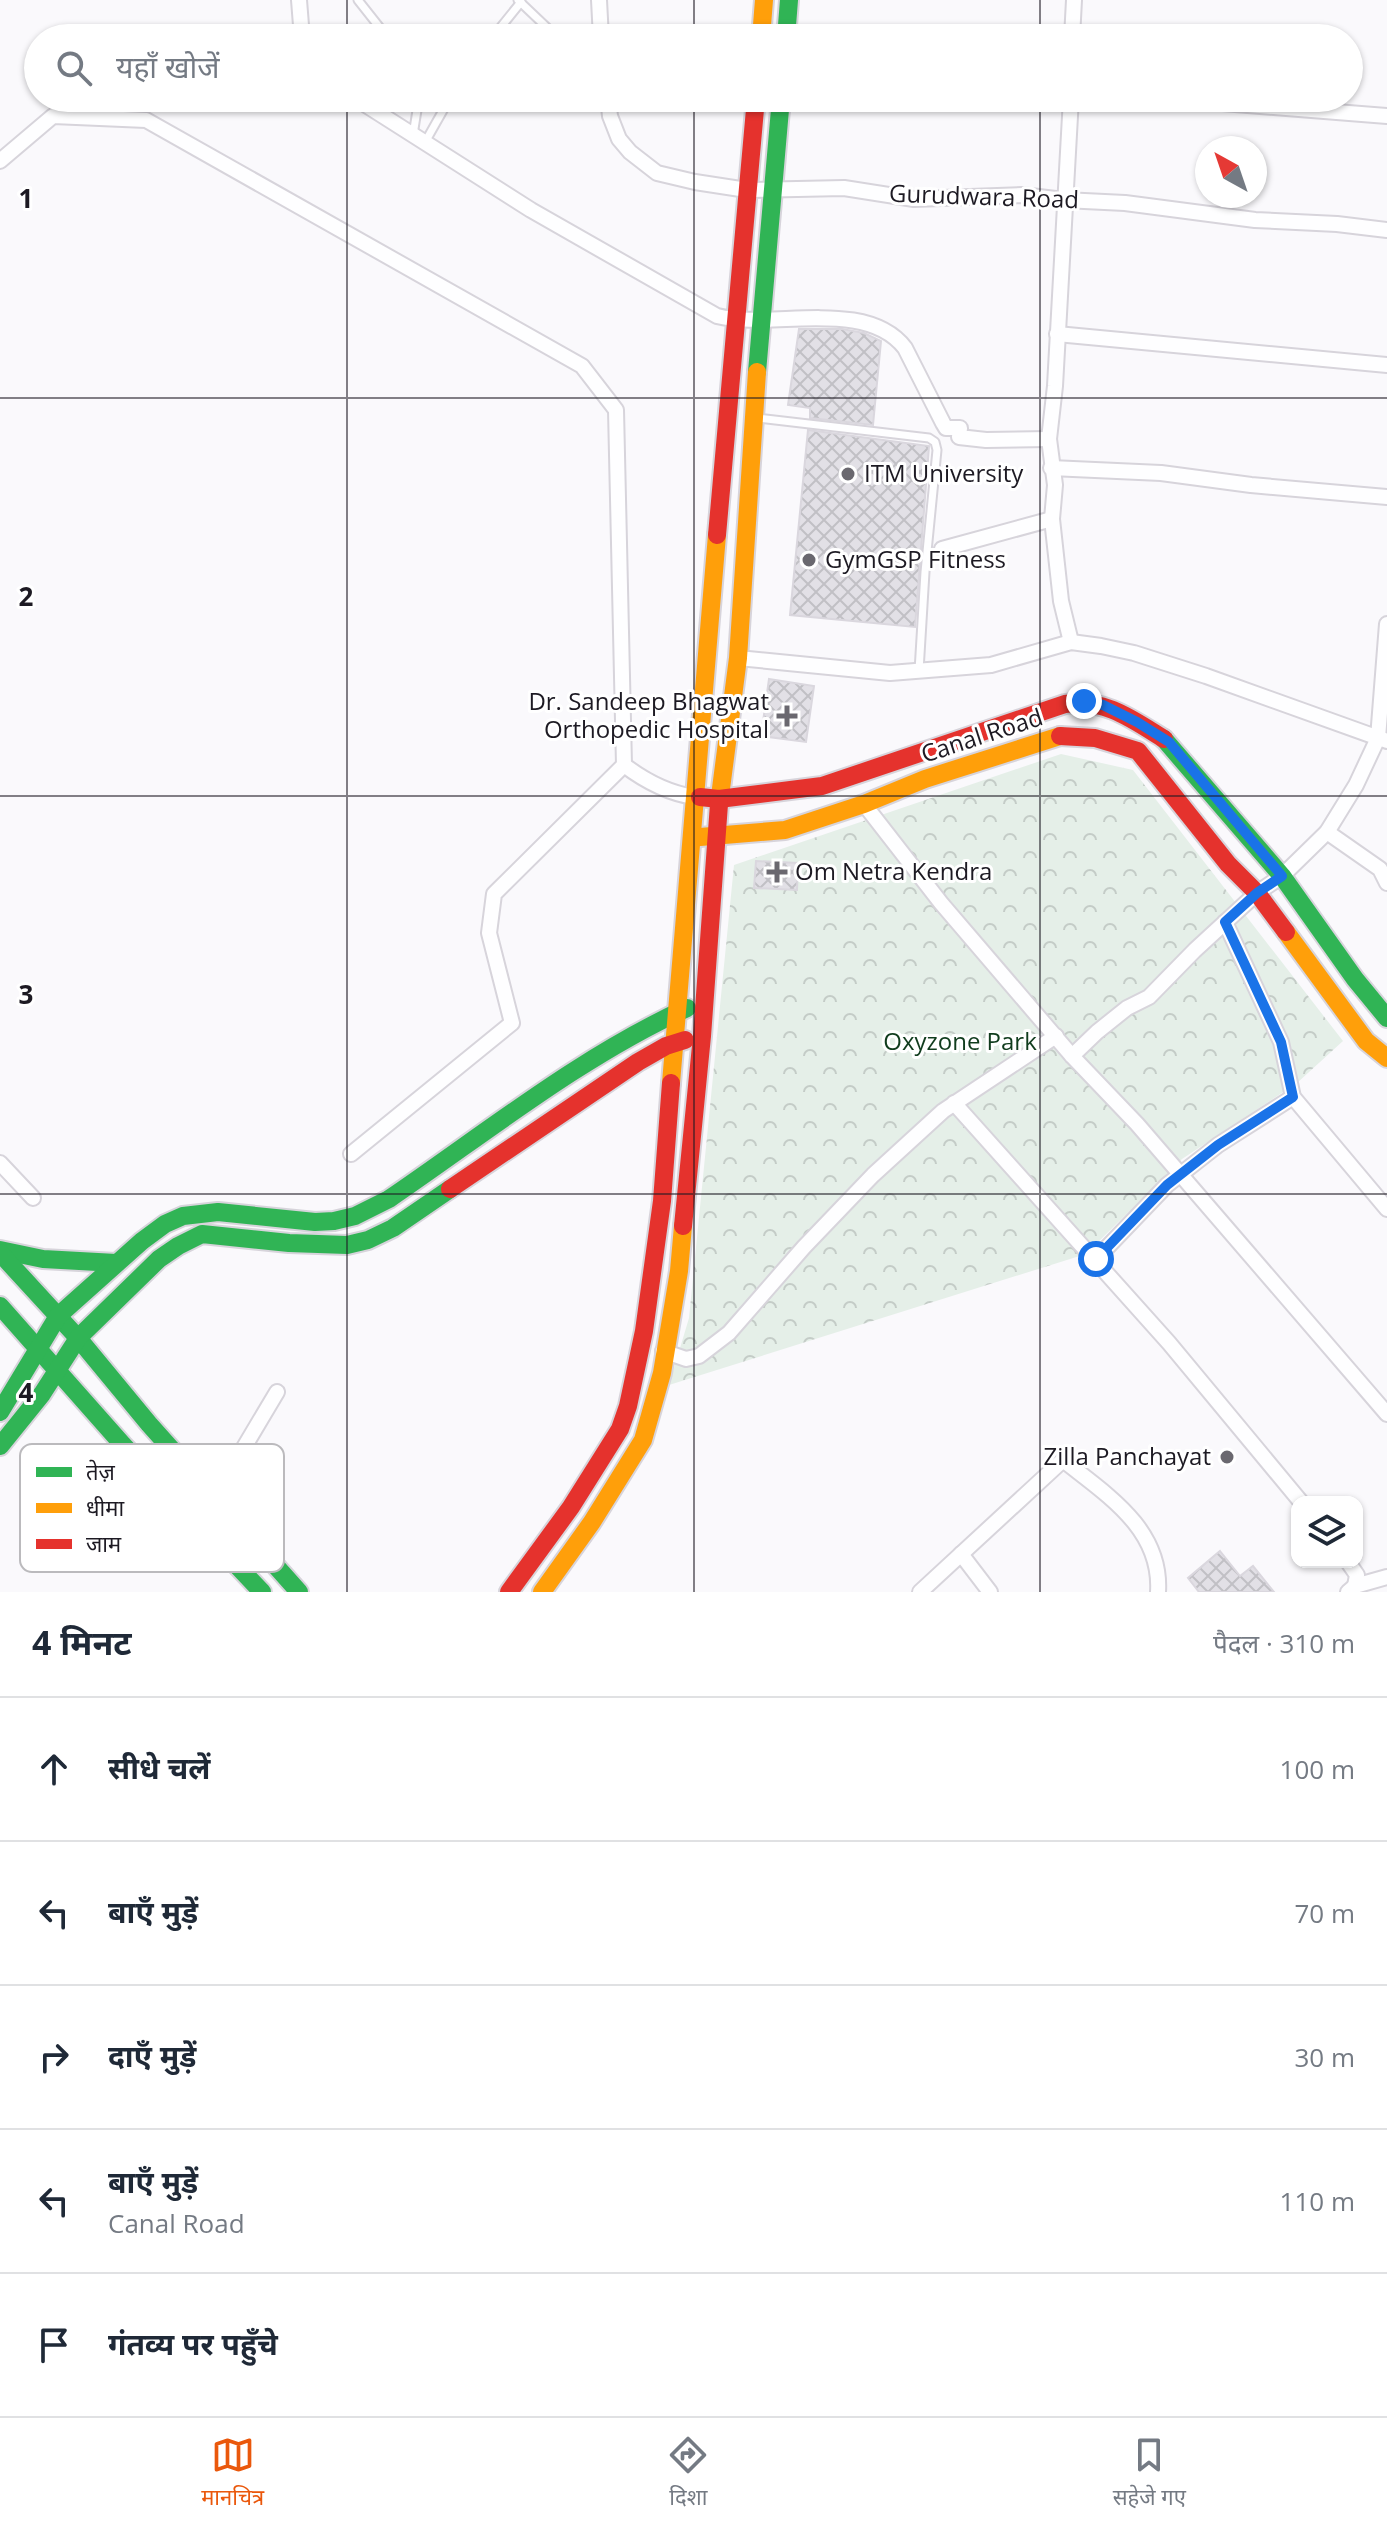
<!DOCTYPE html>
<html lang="hi">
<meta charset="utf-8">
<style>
:root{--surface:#fff;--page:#f6f6f7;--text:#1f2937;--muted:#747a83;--line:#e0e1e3;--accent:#ea580c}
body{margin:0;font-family:"Open Sans","Noto Sans Devanagari",sans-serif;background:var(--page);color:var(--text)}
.controls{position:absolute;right:24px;bottom:24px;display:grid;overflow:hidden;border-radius:16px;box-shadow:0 2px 6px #0004}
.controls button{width:72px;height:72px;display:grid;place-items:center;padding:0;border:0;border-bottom:2px solid var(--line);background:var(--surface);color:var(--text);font:40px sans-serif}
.compass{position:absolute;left:1195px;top:136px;width:72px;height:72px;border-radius:50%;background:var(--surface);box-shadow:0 2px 6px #0004;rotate:320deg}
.stop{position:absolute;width:24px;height:24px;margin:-18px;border:6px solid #1a73e8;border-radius:50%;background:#fff}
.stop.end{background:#1a73e8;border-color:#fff;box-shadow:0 2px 8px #0008}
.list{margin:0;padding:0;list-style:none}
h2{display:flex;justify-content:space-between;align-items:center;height:104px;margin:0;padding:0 32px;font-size:34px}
h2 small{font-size:26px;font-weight:400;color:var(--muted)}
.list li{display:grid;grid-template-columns:52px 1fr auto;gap:24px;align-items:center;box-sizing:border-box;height:144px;padding:0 32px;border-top:2px solid var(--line)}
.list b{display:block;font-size:30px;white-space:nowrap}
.list p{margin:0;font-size:26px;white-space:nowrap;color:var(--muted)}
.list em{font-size:26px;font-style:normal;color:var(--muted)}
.icon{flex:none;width:44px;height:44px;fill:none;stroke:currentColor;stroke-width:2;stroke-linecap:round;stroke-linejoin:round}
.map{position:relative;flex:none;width:1387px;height:1592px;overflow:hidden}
.search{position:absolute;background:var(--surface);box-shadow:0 2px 6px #0004;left:24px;right:24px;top:24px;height:88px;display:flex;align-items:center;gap:20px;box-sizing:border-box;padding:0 28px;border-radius:44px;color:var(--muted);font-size:30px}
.sheet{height:824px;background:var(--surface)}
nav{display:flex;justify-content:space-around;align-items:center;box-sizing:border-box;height:112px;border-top:2px solid var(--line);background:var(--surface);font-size:22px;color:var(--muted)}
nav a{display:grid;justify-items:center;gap:4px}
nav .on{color:var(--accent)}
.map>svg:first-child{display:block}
.park{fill:url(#park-crowns)}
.building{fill:url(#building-cross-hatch);stroke:#dad7de;stroke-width:2}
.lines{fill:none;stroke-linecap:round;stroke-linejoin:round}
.lane-casing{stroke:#d7d4db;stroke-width:11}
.street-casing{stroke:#d7d4db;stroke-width:18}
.fast-casing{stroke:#d7d4db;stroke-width:22}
.slow-casing{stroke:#d7d4db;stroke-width:22}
.jam-casing{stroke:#d7d4db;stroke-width:22}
.lane{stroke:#fefeff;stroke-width:7}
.street{stroke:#fefeff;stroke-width:14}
.fast{stroke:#30b455;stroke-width:18}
.slow{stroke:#ff9f0a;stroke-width:18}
.jam{stroke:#e5322d;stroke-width:18}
.route{stroke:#1a73e8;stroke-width:10}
.grid{fill:none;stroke:#1d1a23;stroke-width:2;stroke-opacity:0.55}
.poi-dot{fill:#6a686f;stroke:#fff;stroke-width:3}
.labels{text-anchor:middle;stroke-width:6;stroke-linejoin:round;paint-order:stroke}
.street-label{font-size:24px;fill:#1d1a23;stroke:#fff}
.poi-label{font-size:24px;fill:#1d1a23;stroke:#fff;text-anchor:start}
.park-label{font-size:24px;fill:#103c1d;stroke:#fff}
.key{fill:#fff;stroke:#bbbabd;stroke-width:2}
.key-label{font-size:22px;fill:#1d1a23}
.grid-label{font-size:26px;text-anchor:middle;font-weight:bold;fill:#1d1a23;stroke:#fff;stroke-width:6;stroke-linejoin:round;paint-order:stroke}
</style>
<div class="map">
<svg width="1387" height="1592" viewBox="0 0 1387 1592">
<defs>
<pattern id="park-crowns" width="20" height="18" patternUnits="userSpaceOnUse" patternTransform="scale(2)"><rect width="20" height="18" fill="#e5efe8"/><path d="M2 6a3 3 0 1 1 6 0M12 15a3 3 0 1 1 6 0" fill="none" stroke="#c4ccc7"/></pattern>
<pattern id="building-cross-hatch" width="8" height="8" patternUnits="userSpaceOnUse" patternTransform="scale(2)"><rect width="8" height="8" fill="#e2e0e6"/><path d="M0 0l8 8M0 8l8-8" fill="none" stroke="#c1c0c5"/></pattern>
</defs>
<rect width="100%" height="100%" fill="#faf9fc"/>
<polygon class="park" points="1061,754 1133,770 1343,1041 1297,1083 1182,1159 1086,1254 669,1385 689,1318 734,865"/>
<g class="building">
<polygon points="799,329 842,329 864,333 881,341 873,425 810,418 810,408 788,405"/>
<polygon points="808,430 929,446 915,627 790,615"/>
<polygon points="769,679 814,686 806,742 761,736"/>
<polygon points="756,861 798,863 797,890 754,888"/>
<polygon points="1220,1551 1240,1576 1253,1566 1274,1592 1199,1592 1188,1578"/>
</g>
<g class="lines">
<g class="lane-casing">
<g id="lane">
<polyline points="358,0 388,38"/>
<polyline points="518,0 558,38"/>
<polyline points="492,38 521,2"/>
<polyline points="413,135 419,98"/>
<polyline points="424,144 450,98"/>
<polyline points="757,418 929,438 935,442 937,450 925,572 919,671"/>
</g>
</g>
<g class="street-casing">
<g id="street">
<polyline points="299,0 302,38"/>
<polyline points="599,0 601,38"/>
<polyline points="1072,38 1074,0"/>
<path d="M 355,98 L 531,210 L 717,316 C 771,330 866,297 905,348 L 943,423 L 946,428 L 960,428 L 959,437 L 986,440 L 1049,439"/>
<polyline points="608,98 610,116 619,139 630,152 657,173 695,182 747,190 844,188 914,199 1022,195 1064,200 1125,203 1255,220 1337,224 1387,230"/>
<polyline points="1071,98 1055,386 1049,439 1055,485 1052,519 1061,601 1071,642"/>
<polyline points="1160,98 1387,116"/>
<polyline points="0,161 53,116 146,120 582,366 616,410 624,765 494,894 489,933 512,1023 351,1154"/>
<polyline points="1057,334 1387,365"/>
<polyline points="1051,468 1161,473 1251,485 1387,497"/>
<polyline points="942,549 1052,519"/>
<polyline points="738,658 890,673 991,665 1071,642 1101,646 1134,653 1206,676 1387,741"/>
<path d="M 624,765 C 645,781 668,793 694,797"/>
<polyline points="864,804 941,903 1072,1056 1137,1124 1387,1414"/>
<polyline points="1327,832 1380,869 1387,883"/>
<polyline points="1225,922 1281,1042 1293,1097 1387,1209"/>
<polyline points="1072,1056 1097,1032 1127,1008 1149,997 1195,950 1257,893 1282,876 1327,832 1356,785 1378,738 1387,624"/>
<polyline points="954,1103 1169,1343 1301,1502"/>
<polyline points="0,1163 33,1198"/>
<polyline points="1096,1259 1167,1185 1218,1145 1293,1097"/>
<polyline points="663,1351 686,1359 699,1356 729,1333 804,1247 873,1175 943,1111 1056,1036"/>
<polyline points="205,1488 227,1476 277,1392"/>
<polyline points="961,1554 990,1592"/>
<polyline points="1348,1562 1357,1575 1355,1586"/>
<path d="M 920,1592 L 1063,1460 C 1107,1495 1162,1529 1158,1592"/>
<polyline points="1348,1592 1355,1586 1387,1577"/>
</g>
</g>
<g class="fast-casing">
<g id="fast">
<polyline points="786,38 789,0"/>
<polyline points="757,372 781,98"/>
<polyline points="1164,739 1282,876 1355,979 1387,1018"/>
<polyline points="0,1250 43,1259 116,1263"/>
<polyline points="0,1253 78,1338 149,1424 299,1592"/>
<polyline points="0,1306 123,1445 262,1592"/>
<path d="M 0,1412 L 58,1316 L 142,1241 L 165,1224 L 183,1216 L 218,1212 L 315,1222 L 334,1221 L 355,1216 L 389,1199 C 486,1133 580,1057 687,1008"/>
<polyline points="0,1446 42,1394 78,1338 159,1259 178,1246 202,1234 289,1243 347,1245 368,1240 393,1228 450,1189"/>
</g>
</g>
<g class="slow-casing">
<g id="slow">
<polyline points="761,38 764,0"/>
<polyline points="719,804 738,658 757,372"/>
<polyline points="700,837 785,830 864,804 925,779 1060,736"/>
<polyline points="1286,932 1366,1041 1387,1058"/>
<polyline points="671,1083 717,535"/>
<polyline points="542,1592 592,1522 643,1440 662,1373 679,1271 683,1226"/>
</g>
</g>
<g class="jam-casing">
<g id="jam">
<polyline points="717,535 756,98"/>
<polyline points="1060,736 1095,738 1138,751 1228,864 1257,893 1286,932"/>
<path d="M 700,797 L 719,799 L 822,786 L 1065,704 C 1104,698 1132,719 1164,739"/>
<polyline points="450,1189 638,1062 666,1046 685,1040"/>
<polyline points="683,1226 702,1036 719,804"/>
<polyline points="509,1592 571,1507 620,1429 628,1406 644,1331 662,1201 671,1083"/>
</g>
</g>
<use href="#lane" class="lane"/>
<use href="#street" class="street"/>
<use href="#fast" class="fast"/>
<use href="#slow" class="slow"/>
<use href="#jam" class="jam"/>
</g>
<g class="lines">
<polyline class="route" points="1084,701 1103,705 1137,722 1169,742 1282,876 1257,893 1225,922 1281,1042 1293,1097 1218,1145 1167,1185 1096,1259"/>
</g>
<path class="grid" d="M 347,0 L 347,38M 694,0 L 694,38M 1040,0 L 1040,38M 347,98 L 347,1592M 694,98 L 694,1592M 1040,98 L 1040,1592M 0,398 L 1387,398M 0,796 L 1387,796M 0,1194 L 1387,1194"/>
<g class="poi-dot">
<circle cx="848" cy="474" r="8"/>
<circle cx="809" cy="560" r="8"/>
<path d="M783 704h8v8h8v8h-8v8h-8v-8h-8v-8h8z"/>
<path d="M773 860h8v8h8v8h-8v8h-8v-8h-8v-8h8z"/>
<circle cx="1227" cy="1457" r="8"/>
</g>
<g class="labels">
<g class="street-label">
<text transform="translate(984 197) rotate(2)" y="8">Gurudwara Road</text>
<text transform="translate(982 736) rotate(-18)" y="8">Canal Road</text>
</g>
<g class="poi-label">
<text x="864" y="482">ITM University</text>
<text x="825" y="568">GymGSP Fitness</text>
<text x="769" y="710" text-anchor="end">Dr. Sandeep Bhagwat<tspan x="769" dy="28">Orthopedic Hospital</tspan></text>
<text x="795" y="880">Om Netra Kendra</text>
<text x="1211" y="1465" text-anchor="end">Zilla Panchayat</text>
</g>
<g class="park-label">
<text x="960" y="1050">Oxyzone Park</text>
</g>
</g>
<rect x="20" y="1444" width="264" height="128" rx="12" class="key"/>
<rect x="36" y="1467" width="36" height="10" fill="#30b455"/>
<rect x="36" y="1503" width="36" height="10" fill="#ff9f0a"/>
<rect x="36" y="1539" width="36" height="10" fill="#e5322d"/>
<g class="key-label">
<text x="86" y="1480">तेज़</text>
<text x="86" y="1516">धीमा</text>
<text x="86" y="1552">जाम</text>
</g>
<g class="grid-label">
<text x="26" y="208">1</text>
<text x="26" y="606">2</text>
<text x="26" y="1004">3</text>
<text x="26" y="1402">4</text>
</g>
</svg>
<div class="controls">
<button><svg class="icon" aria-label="layers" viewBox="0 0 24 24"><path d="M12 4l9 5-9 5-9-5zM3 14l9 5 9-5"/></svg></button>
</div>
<svg class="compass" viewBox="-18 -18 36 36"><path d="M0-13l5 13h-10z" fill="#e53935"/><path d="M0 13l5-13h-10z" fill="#747a83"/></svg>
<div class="stop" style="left:1096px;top:1259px"></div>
<div class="stop end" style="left:1084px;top:701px"></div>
<div class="search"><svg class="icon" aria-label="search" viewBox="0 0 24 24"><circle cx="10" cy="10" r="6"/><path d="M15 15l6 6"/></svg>यहाँ खोजें</div>
</div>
<section class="sheet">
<h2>4 मिनट<small>पैदल · 310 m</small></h2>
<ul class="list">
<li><svg class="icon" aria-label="ahead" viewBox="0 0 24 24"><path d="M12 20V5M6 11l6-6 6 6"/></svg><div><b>सीधे चलें</b></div><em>100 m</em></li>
<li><svg class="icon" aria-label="left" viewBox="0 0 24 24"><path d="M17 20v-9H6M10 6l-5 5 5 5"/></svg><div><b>बाएँ मुड़ें</b></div><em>70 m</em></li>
<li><svg class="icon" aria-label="right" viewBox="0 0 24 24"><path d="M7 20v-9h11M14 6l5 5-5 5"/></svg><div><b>दाएँ मुड़ें</b></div><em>30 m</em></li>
<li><svg class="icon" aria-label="left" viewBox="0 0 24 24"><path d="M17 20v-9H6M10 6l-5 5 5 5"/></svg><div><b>बाएँ मुड़ें</b><p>Canal Road</p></div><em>110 m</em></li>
<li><svg class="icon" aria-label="arrive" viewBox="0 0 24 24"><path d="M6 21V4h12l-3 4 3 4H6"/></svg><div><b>गंतव्य पर पहुँचे</b></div></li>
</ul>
</section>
<nav>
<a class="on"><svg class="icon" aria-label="map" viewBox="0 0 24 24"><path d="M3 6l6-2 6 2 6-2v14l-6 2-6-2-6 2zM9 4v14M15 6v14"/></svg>मानचित्र</a>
<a><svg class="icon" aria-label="directions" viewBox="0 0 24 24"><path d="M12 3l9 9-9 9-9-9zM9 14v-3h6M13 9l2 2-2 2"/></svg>दिशा</a>
<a><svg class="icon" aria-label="saved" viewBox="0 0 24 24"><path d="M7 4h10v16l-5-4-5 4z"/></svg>सहेजे गए</a>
</nav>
